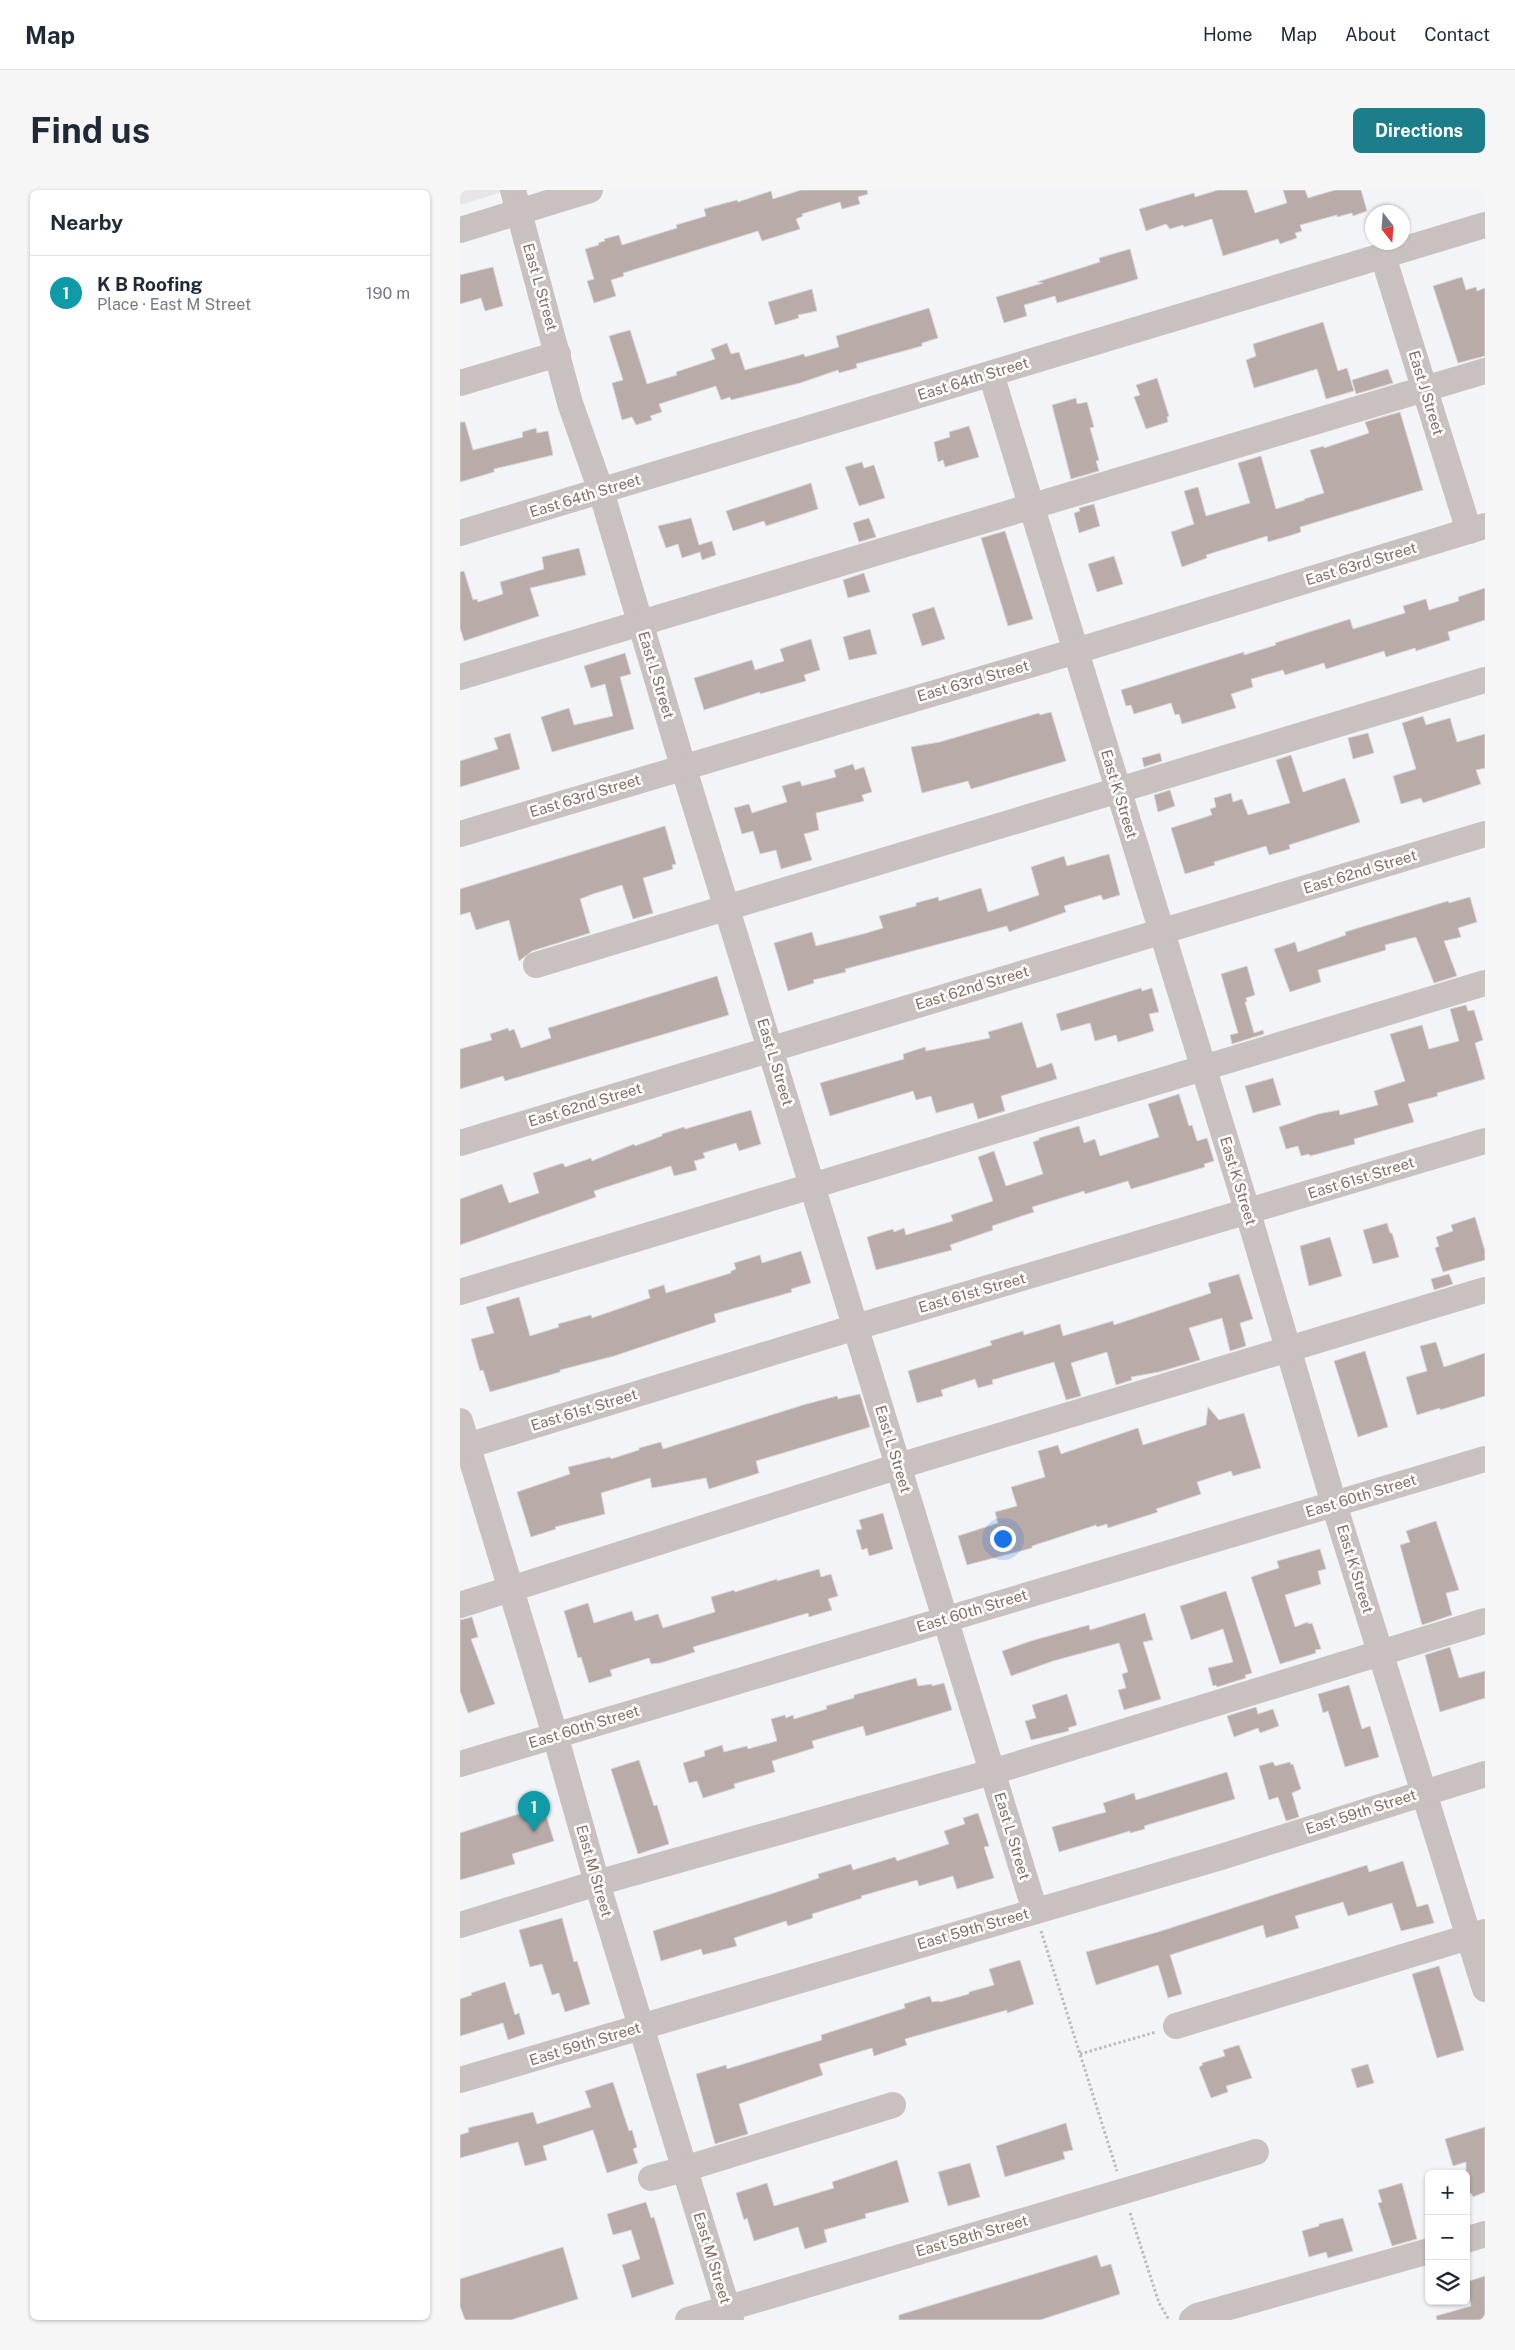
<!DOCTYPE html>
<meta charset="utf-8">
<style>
:root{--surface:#fff;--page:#f6f6f7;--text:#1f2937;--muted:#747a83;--line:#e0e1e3;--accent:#1d7e8b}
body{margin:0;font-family:"Public Sans",sans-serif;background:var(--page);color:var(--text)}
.controls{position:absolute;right:15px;bottom:15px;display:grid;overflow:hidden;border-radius:8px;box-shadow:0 1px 4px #0004}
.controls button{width:45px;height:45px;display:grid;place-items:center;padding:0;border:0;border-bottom:1px solid var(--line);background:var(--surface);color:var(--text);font:25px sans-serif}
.compass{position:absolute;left:905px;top:15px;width:45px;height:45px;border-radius:50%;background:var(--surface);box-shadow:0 1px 4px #0004;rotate:163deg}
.you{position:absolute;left:542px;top:1348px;width:18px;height:18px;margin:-12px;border:4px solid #fff;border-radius:50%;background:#1a73e8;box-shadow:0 0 0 8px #1a73e833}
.badge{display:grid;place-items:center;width:32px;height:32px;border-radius:50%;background:var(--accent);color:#fff;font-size:16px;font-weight:700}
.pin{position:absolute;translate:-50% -41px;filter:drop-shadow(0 1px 2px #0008)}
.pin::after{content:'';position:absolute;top:26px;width:18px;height:15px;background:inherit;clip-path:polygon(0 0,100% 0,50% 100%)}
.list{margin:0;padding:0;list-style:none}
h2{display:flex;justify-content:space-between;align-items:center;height:65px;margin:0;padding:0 20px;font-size:21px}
h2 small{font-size:16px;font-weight:400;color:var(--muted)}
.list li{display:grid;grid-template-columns:32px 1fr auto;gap:15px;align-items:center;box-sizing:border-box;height:75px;padding:0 20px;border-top:1px solid var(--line)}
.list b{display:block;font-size:19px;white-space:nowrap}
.list p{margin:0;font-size:16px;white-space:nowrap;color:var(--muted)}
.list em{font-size:16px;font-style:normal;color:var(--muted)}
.icon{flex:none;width:28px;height:28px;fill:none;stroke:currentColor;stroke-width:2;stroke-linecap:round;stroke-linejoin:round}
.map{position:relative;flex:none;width:1025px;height:2130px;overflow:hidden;border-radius:8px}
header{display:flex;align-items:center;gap:30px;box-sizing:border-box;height:70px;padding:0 25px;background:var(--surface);border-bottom:1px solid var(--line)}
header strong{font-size:24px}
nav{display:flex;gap:28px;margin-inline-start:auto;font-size:18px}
.intro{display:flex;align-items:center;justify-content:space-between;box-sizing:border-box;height:120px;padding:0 30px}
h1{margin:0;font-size:35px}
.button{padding:12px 22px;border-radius:8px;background:var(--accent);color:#fff;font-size:18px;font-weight:700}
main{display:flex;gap:30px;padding:0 30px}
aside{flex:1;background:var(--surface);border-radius:8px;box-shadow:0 1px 4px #0004}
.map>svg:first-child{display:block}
.built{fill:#e7e5e8}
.building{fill:#b8aba8;stroke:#d6d6d8}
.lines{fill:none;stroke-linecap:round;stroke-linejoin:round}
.path{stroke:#c0bbb9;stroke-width:3;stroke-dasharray:2.5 2.5;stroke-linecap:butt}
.minor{stroke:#c8c1bf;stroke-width:26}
.labels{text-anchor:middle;stroke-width:5;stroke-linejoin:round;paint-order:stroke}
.street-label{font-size:15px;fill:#876d63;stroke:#fff}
</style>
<header>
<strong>Map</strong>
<nav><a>Home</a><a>Map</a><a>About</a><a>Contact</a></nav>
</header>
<div class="intro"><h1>Find us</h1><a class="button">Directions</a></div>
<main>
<aside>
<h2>Nearby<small></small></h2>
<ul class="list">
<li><span class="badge" style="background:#0f9aa8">1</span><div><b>K B Roofing</b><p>Place · East M Street</p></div><em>190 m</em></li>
</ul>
</aside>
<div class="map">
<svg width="1025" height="2130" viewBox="0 0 1025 2130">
<rect width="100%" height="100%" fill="#f3f4f7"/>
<polygon class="built" points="0,0 49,0 0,15"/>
<g class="building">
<polygon points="341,0 407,0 408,4 398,7 400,14 382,19 380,12 342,24 343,26 336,29 340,39 302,51 298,41 163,83 164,86 151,90 156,106 134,113 127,91 134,89 125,59 139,55 138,53 145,51 144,49 159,45 162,55 217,38 216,35 246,26 244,19 277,10 278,12 311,1 313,9"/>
<polygon points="758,0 787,0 795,23 827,13 823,0 845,0 848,8 875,0 901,0 907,21 893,26 892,23 877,27 877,25 840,35 842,41 835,43 837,48 820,54 818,49 763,66 752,29 724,37 723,35 710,39 706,34 686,41 679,19 734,3 735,7"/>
<polygon points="670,59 678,89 597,113 595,106 564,115 567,126 544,133 536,107 583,93 577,92 640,72 639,68"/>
<polygon points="33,77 43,116 25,121 21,108 0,114 0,85"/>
<polygon points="1002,87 1006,100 1016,97 1017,101 1025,98 1025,166 998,173 973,96"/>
<polygon points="352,99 357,121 338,125 339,128 315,135 308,112"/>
<polygon points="469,118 478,148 462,153 462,156 396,174 397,178 379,183 378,180 340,193 271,210 270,207 261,210 256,196 199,214 202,222 190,226 192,230 176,235 172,227 162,230 152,193 163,190 149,146 170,140 187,194 217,185 216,182 255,169 251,159 267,153 271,164 279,162 285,180 344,164 345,167 379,157 376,146"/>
<polygon points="863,132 878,181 887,178 894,201 866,209 857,179 794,198 786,170 796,166 793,154"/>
<polygon points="928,179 933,193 896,204 892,190"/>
<polygon points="697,188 709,226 707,227 708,232 686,239 674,207 680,205 676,195"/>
<polygon points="616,208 617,214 627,212 634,237 630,238 639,270 636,271 639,281 611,289 592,215"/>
<polygon points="940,222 963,300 840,337 841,342 832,345 808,352 807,346 746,365 747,368 722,377 711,342 734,334 724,301 738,297 746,326 790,313 778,273 801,266 816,319 845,310 844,309 864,303 850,260 864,256 864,258 909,243 905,232"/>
<polygon points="0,232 5,232 13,260 63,247 62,242 76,238 77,243 88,241 93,265 34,279 34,282 0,292"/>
<polygon points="509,236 519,267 485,277 483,270 478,272 474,252 490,247 489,242"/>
<polygon points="402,272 404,278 414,275 425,308 399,316 385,277"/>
<polygon points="351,293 358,319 306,336 304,331 273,341 266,321"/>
<polygon points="634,314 640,336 619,343 614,323 620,321 619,318"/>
<polygon points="231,328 239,355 252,351 256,365 242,370 240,362 222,368 218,354 206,358 198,336"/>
<polygon points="409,328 416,347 399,352 393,333"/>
<polygon points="545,341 573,429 548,436 521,348"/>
<polygon points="119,358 126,385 70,398 79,426 4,451 0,438 0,382 4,381 13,410 17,409 18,412 43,404 40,392 84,379 82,367"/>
<polygon points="654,366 663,394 637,402 628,374"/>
<polygon points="404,383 410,402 388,408 383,390"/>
<polygon points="1025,398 1025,430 988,442 990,450 956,461 955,458 926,467 924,461 866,479 864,473 825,485 823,480 791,489 793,497 771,504 776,518 722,534 719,524 715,525 711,513 674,524 671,515 666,516 661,500 784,462 784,465 816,455 815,453 890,429 893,439 945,423 943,416 966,409 969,420 999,411 998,407"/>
<polygon points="474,417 485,449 462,456 452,424"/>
<polygon points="410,439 417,464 389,470 383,447"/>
<polygon points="351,449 360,480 344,485 346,491 300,504 300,502 244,520 234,488 292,470 295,480 324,471 320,459"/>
<polygon points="165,463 171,484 160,487 174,539 92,562 81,527 109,518 114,535 153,526 145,494 131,498 124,476"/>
<polygon points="591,522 606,571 511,599 508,591 462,603 451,557 480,552 579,523 580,525"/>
<polygon points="963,526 966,535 990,528 997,552 1025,544 1025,578 1016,580 1021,594 963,613 961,608 941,614 933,586 956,579 942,533"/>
<polygon points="50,543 60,579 0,597 0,571 38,559 34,548"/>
<polygon points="908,543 914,563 893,569 888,548"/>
<polygon points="700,563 702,571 684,577 682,568"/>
<polygon points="831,565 843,602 885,588 900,632 829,655 830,659 809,665 806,656 754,672 755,675 725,684 711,638 752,625 750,619 756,617 754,608 771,603 773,612 782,609 788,625 830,613 816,570"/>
<polygon points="393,574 395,580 404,577 412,602 402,605 404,611 356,623 359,640 344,644 352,670 321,679 316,660 300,664 293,641 282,644 274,618 289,614 292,623 327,612 322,596 340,591 342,596 376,587 374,580"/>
<polygon points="710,600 715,616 698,622 694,605"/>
<polygon points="205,636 216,674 212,675 213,679 183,688 193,723 173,729 162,695 133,704 120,709 130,743 72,761 59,771 49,730 16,740 10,722 0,725 0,699"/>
<polygon points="649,664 660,705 643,710 641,705 604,716 606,722 549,742 547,736 385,779 386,782 353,790 354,793 328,801 314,753 352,742 356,756 407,743 423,738 419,726 456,716 456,713 478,707 479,711 521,698 528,722 579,705 571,677 604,666 607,676"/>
<polygon points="1010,707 1017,732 998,738 1001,747 984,751 997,786 974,793 956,747 925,755 926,760 858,780 861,792 830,802 814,759 835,752 838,762 886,745 885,742 988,711 989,713"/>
<polygon points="787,776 795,805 786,808 787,812 785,812 794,843 803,840 804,844 772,854 770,845 778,843 761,784"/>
<polygon points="257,786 269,825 45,891 43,886 0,899 0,859 32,850 30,844 48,838 49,841 54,839 61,858 91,848 88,838"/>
<polygon points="681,798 682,801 692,798 699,822 689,824 694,841 658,852 656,845 635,851 630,833 601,841 596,824"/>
<polygon points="1006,815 1008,821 1014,820 1023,850 1015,853 1025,889 977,903 978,906 948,914 954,932 894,949 895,954 850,966 849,964 841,966 838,956 826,959 819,937 858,924 879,920 880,925 918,915 914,901 945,891 930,844 962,835 969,859 999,851 990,819"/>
<polygon points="562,832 577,878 592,873 597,889 541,906 545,921 518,929 513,913 476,923 471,906 456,910 453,901 370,926 360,893 444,869 443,864 465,857 466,861 530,848 528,842"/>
<polygon points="813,888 821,915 793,923 785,896"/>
<polygon points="719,904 729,936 732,935 737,951 747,948 754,971 744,974 745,977 671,999 668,991 625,1004 624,1001 572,1017 574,1022 532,1036 533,1040 490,1055 492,1060 416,1080 407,1047 433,1039 434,1042 444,1038 446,1045 493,1031 491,1025 533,1011 518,967 534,961 546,996 583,984 573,952 579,950 579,948 619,936 624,953 635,949 640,966 699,947 688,914"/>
<polygon points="291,920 301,954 279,961 276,953 243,963 245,968 234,971 237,980 214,986 211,976 134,1001 136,1007 0,1055 0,1009 42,994 49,1013 79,1003 73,983 103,973 105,977 131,968 132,971 174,954 175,956 202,946 202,944 224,937 225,939"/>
<polygon points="1015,1027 1025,1061 1025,1070 983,1082 975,1058 979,1056 976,1047 993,1041 991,1035"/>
<polygon points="927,1033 930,1043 932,1043 939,1067 913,1074 903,1040"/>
<polygon points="870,1047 882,1086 849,1096 840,1056"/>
<polygon points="341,1061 351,1093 331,1099 332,1102 254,1124 256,1132 154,1166 100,1180 100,1182 30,1202 23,1180 20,1181 11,1149 34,1143 26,1117 59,1107 70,1146 99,1137 98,1134 131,1125 132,1128 190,1108 188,1100 204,1095 206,1103 271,1083 271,1081 276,1079 274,1073 300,1065 302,1073"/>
<polygon points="779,1084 793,1129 780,1133 786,1156 770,1161 762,1128 729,1138 740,1170 699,1182 671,1187 672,1190 656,1195 647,1162 611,1173 621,1206 606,1210 594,1172 532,1190 533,1194 518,1198 515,1189 481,1200 483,1206 457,1213 448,1181 532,1155 530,1151 563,1141 564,1145 600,1134 603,1146 653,1131 654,1135 751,1103 748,1093"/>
<polygon points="989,1084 993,1094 974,1100 971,1089"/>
<polygon points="976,1152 984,1177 1025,1163 1025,1206 980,1220 980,1218 957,1225 946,1187 967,1181 960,1156"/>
<polygon points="905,1161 928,1237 898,1247 874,1171"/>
<polygon points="400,1204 410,1237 296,1271 299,1283 249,1299 246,1288 192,1298 190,1288 141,1303 145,1324 95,1337 96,1339 71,1347 57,1302 110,1284 108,1277 150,1267 151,1269 179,1260 179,1258 201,1252 203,1259 343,1215 377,1206 378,1209"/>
<polygon points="748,1217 759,1230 784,1223 801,1278 773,1286 771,1281 737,1292 741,1304 696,1319 698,1322 648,1338 647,1334 637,1337 636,1335 572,1356 572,1358 507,1375 498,1346 538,1333 535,1322 557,1316 551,1297 585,1287 578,1261 598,1255 601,1264 678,1238 683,1255 746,1235"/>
<polygon points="423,1323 433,1359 409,1366 407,1358 402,1360 396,1340 402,1339 399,1330"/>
<polygon points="976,1331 999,1400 986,1403 992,1425 962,1435 940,1355 950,1352 946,1341"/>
<polygon points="860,1359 866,1379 858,1381 861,1394 825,1405 835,1437 848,1432 848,1434 852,1433 861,1459 855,1460 856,1463 820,1474 791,1387 819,1378 817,1371"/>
<polygon points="359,1379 361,1387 371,1384 378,1406 368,1409 372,1420 349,1427 348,1423 233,1457 235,1462 200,1473 191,1474 189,1468 150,1480 152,1486 129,1493 121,1467 118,1468 104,1421 128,1413 134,1433 172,1421 175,1431 198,1424 203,1438 255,1422 251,1407 274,1400 275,1402 317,1389 317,1391"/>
<polygon points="766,1401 792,1483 785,1485 786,1488 757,1497 756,1495 753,1496 748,1478 773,1472 763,1439 731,1450 720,1416"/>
<polygon points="685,1423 693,1450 683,1452 701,1509 664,1520 658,1500 666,1498 662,1484 668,1482 659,1453 593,1471 551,1486 542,1461 574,1450 629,1435 630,1440"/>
<polygon points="12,1427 18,1447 11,1449 35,1514 8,1523 0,1501 0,1430"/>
<polygon points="990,1457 999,1488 1025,1481 1025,1508 980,1522 965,1465"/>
<polygon points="456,1488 458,1496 472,1494 472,1496 484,1493 492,1520 406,1546 403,1536 352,1551 354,1558 312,1571 315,1582 274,1594 275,1598 243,1608 237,1591 229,1593 223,1573 245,1566 244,1561 262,1555 264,1562 287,1556 288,1559 317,1551 311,1529 325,1525 326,1528 333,1525 334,1529 367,1519 366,1516 394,1508 394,1505"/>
<polygon points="889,1495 902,1539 910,1536 919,1567 885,1577 868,1521 863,1523 858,1504"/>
<polygon points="607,1504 617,1535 608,1538 609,1541 571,1550 565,1531 576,1528 572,1515"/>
<polygon points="796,1517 798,1524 813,1519 819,1536 800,1543 798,1538 774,1547 767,1526"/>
<polygon points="179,1570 194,1616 197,1615 209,1654 178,1664 151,1579"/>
<polygon points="813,1572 815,1576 830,1572 831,1575 833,1574 841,1599 832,1603 839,1627 826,1631 818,1607 809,1610 799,1576"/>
<polygon points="767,1582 775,1609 684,1636 685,1639 670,1643 670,1641 599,1662 592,1637 646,1622 643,1613 674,1603 676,1610"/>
<polygon points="83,1616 94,1651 52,1664 55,1674 0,1690 0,1643"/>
<polygon points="518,1623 529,1656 524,1657 534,1688 497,1699 493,1686 459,1696 457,1690 401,1706 402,1708 352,1724 353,1728 328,1736 326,1731 274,1748 277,1756 243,1765 241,1759 201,1771 193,1741 317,1702 359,1688 358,1684 391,1674 393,1680 435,1667 437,1671 489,1654 484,1641 505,1634 503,1628"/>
<polygon points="943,1671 957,1717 968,1714 974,1733 941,1741 932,1713 888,1726 883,1712 835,1726 839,1738 806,1748 803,1735 710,1765 722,1804 708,1808 698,1775 636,1795 626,1762 698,1742 907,1675 909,1682"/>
<polygon points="102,1728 114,1772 117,1771 130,1814 105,1822 99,1803 92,1805 82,1774 70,1777 59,1740"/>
<polygon points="560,1770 574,1814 547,1823 547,1820 445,1849 447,1855 414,1866 412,1858 359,1874 363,1885 279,1914 288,1944 255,1954 236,1884 266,1875 267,1879 362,1850 361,1845 445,1818 444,1814 470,1806 472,1812 479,1811 480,1812 509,1804 509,1802 534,1795 529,1779"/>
<polygon points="979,1776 1004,1860 977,1868 952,1784"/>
<polygon points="45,1792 55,1825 59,1823 65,1844 48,1850 43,1833 0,1846 0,1809 12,1805 11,1803"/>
<polygon points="779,1855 792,1888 766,1896 768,1902 751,1908 739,1877 743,1875 742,1873 765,1866 763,1860"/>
<polygon points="908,1874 914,1893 897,1898 891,1879"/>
<polygon points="153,1892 169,1941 172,1940 177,1957 173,1959 178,1973 147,1983 133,1940 83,1956 87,1970 65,1976 58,1952 0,1968 0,1945 9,1942 8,1938 73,1922 77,1934 131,1917 125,1901"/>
<polygon points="606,1933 613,1960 603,1962 605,1969 545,1987 536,1956"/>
<polygon points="1025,1937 1025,2002 1013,2007 1011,2003 1006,2005 1006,1972 993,1976 985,1949"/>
<polygon points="437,1970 449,2012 405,2024 406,2028 364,2040 367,2052 345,2059 338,2037 294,2051 287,2028 284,2030 276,2003 307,1993 314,2016 374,1998 372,1992"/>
<polygon points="510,1973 520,2007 488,2016 478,1982"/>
<polygon points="942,1993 957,2049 932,2056 918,2013 922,2012 918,2000"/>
<polygon points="186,2012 191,2028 194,2027 214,2094 172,2108 162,2075 180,2069 171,2040 153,2045 147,2024"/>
<polygon points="883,2028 893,2061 868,2068 866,2062 849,2067 842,2041 859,2036 859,2034"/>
<polygon points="103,2057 118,2109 51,2130 5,2130 0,2116 0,2089"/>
<polygon points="637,2065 641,2077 651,2074 660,2104 580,2130 439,2130 439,2125"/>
<polygon points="1025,2086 1025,2130 977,2130 976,2126 1011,2116 1006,2092"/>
</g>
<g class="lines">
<g class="path">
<polyline points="581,1741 657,1981"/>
<polyline points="620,1864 696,1842"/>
<polyline points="670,2023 699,2113 709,2130"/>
</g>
<g class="minor">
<polyline points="53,0 110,213 141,301 223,576 575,1721"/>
<polyline points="0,40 130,0"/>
<polyline points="923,66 1009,341"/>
<polyline points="531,184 788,1023 874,1314 1025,1799"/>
<polyline points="0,193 98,164"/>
<polyline points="0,343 1025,35"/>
<polyline points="0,487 1025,181"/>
<polyline points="0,644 616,461 1025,336"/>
<polyline points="76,775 1025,490"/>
<polyline points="0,953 1025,644"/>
<polyline points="0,1102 1025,793"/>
<polyline points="0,1231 95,1545 137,1693 271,2130"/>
<polyline points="0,1258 396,1137 1025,951"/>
<polyline points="0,1415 439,1276 1025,1100"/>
<polyline points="0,1574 1025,1269"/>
<polyline points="0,1735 137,1693 532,1582 1025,1431"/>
<polyline points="716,1836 1025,1742"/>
<polyline points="0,1890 761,1667 1025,1584"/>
<polyline points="191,1988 224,1979 433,1915"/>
<polyline points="1006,2050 1025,2044"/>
<polyline points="228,2130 796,1962"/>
<polyline points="732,2130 737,2126 969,2061"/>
</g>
</g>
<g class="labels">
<g class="street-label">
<text transform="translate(80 97) rotate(74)" y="5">East L Street</text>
<text transform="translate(513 189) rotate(-17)" y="5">East 64th Street</text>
<text transform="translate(966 203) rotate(73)" y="5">East J Street</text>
<text transform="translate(125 306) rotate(-17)" y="5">East 64th Street</text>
<text transform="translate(901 374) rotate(-17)" y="5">East 63rd Street</text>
<text transform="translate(196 485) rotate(73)" y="5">East L Street</text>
<text transform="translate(513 491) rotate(-16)" y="5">East 63rd Street</text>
<text transform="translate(659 604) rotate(73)" y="5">East K Street</text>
<text transform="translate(125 606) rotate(-17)" y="5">East 63rd Street</text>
<text transform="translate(900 682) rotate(-17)" y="5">East 62nd Street</text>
<text transform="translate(512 798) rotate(-17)" y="5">East 62nd Street</text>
<text transform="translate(315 872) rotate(73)" y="5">East L Street</text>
<text transform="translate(125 915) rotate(-17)" y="5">East 62nd Street</text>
<text transform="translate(901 988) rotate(-17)" y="5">East 61st Street</text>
<text transform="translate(778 991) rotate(73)" y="5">East K Street</text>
<text transform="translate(512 1103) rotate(-16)" y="5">East 61st Street</text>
<text transform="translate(124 1220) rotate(-17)" y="5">East 61st Street</text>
<text transform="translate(433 1259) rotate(73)" y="5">East L Street</text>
<text transform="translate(901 1306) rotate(-17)" y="5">East 60th Street</text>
<text transform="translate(895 1379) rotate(73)" y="5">East K Street</text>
<text transform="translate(512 1421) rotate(-17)" y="5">East 60th Street</text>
<text transform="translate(124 1537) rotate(-17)" y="5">East 60th Street</text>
<text transform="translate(901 1622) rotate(-18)" y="5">East 59th Street</text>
<text transform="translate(552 1646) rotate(73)" y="5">East L Street</text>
<text transform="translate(134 1681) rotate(74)" y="5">East M Street</text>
<text transform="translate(513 1739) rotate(-16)" y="5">East 59th Street</text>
<text transform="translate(125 1854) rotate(-17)" y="5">East 59th Street</text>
<text transform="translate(512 2046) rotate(-16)" y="5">East 58th Street</text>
<text transform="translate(252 2068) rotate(73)" y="5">East M Street</text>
</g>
</g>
</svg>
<div class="controls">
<button>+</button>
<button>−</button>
<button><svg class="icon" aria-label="layers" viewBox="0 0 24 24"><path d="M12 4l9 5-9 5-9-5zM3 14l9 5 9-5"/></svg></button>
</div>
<svg class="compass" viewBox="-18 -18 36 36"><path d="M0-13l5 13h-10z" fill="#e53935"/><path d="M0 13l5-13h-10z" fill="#747a83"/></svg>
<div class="you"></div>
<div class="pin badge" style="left:74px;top:1642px;background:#0f9aa8">1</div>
</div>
</main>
